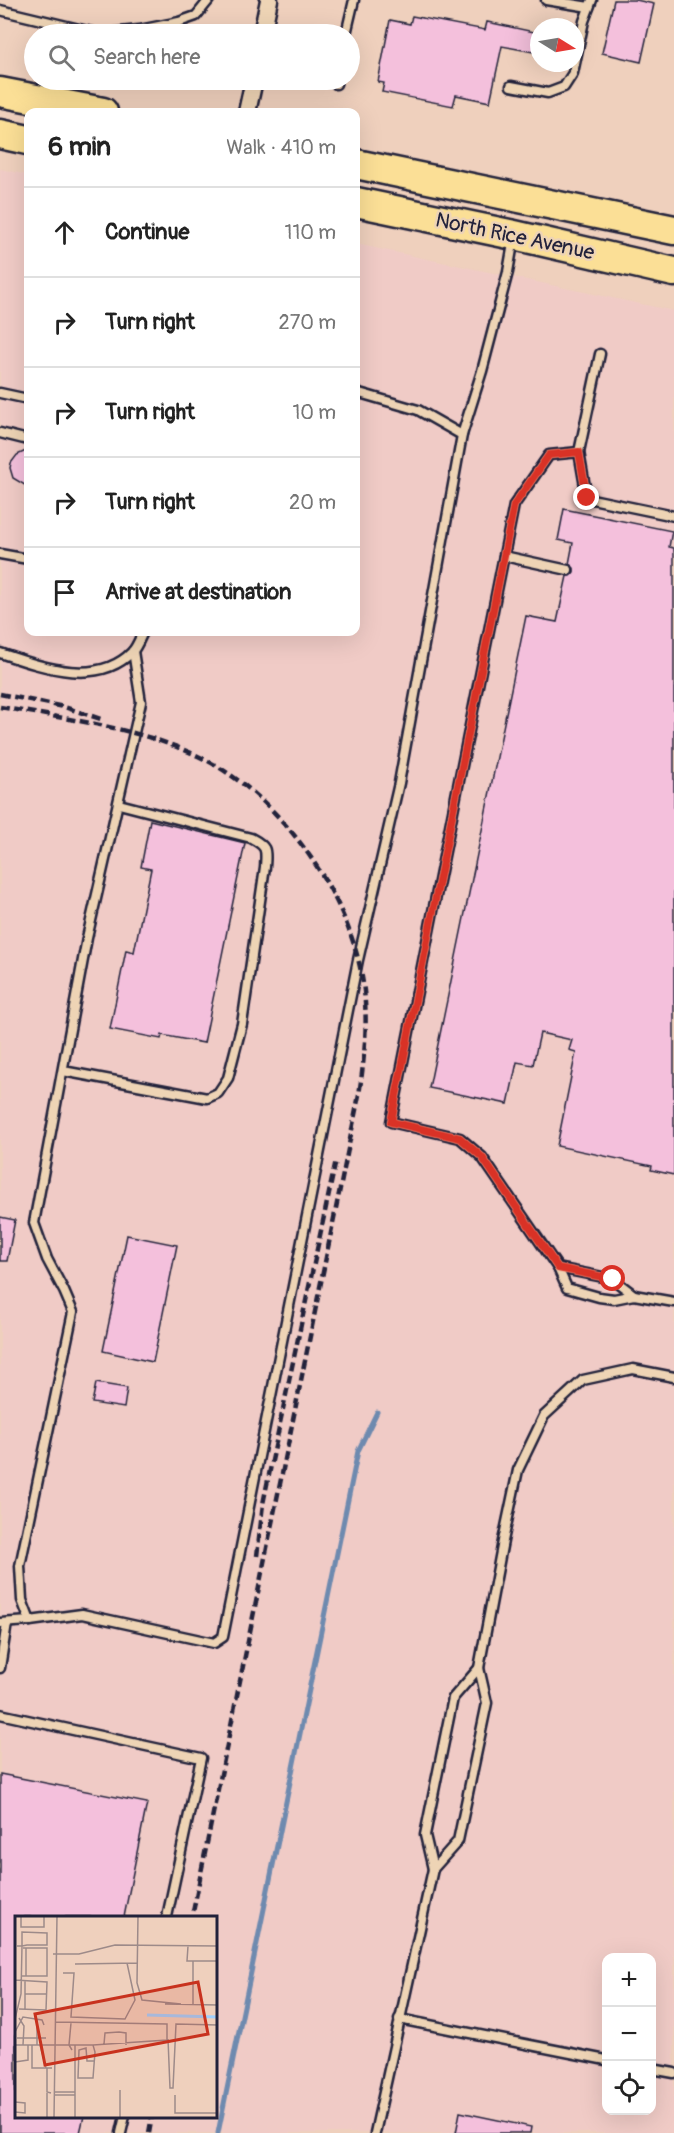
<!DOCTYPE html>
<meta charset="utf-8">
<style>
:root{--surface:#fff;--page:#f6f6f6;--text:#222;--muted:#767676;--line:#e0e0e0}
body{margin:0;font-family:Pangolin,sans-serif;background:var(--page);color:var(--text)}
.controls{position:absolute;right:18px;bottom:18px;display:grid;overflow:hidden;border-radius:12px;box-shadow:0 6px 24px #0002}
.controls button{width:54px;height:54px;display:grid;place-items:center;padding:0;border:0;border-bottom:2px solid var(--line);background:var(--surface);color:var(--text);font:30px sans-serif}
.compass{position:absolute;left:530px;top:18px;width:54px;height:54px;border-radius:50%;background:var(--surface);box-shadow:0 6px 24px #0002;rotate:101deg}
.stop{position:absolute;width:18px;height:18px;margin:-14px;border:4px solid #d93025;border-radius:50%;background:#fff}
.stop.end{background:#d93025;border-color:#fff;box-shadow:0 2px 6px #0008}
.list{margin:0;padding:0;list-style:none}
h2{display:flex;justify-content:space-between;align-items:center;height:78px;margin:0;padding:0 24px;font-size:26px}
h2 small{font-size:20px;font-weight:400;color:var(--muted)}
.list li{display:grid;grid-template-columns:39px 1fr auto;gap:18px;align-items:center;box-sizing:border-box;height:90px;padding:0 24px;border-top:2px solid var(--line)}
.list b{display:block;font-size:22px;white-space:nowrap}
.list em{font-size:20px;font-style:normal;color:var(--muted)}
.icon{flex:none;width:33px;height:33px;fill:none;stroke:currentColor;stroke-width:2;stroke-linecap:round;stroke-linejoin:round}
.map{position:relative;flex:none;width:674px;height:2133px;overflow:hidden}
.search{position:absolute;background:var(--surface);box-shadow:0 6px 24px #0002;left:24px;top:24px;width:336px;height:66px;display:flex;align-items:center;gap:15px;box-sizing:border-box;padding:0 21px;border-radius:33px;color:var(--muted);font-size:22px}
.panel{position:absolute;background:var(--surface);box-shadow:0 6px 24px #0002;left:24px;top:108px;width:336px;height:528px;border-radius:12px}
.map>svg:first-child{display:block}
.built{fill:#f0cbc6;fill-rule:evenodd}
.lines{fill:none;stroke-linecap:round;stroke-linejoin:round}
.stream{stroke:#6e8aaf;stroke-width:5}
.building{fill:#f4c0dc;stroke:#22223b;stroke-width:1.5}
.service-casing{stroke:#22223b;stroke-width:13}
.minor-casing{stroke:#22223b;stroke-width:21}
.trunk-casing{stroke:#22223b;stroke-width:33}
.service{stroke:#eed4b5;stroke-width:8}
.minor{stroke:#eed4b5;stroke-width:16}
.trunk{stroke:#fbdf96;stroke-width:28}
.rail{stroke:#22223b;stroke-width:4.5;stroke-dasharray:9 4.5;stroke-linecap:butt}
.route{stroke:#d93025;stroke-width:8}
.labels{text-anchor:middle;stroke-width:5;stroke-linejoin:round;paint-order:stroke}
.street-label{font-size:21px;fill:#22223b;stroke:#eed4b5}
.inset-river{fill:none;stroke:#a1d0fd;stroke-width:3}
.inset-road{fill:none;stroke:#9d8a89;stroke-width:1.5}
.view{fill:#c8321e;fill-opacity:0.15;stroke:#c8321e;stroke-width:3}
.inset-edge{fill:none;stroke:#22223b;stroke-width:3}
</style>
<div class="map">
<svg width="674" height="2133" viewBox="0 0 674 2133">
<rect width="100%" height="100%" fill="#efd0bd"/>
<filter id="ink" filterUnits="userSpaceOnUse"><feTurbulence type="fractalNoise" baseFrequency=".0167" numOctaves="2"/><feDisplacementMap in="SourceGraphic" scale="12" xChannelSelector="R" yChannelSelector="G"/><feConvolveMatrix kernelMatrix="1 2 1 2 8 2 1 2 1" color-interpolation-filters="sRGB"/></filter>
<g filter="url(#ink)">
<path class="built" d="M 0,169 L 28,175 L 28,632 L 356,632 L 356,244 L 674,311 L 674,2133 L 0,2133 ZM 16,1917 L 216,1917 L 216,2116 L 16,2116 ZM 606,1958 L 652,1958 L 652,2110 L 606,2110 Z"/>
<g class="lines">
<polyline class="stream" points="218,2133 358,1451 377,1412"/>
</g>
<g class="building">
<polygon points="614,0 636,0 654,4 641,62 602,53"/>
<polygon points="412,16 485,30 487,22 539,33 539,53 502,46 490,102 456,95 453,106 382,92 384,83 378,82 390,20 410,24"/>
<polygon points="28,450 28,487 13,478 10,468 11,463 17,455"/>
<polygon points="564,509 672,531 669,547 674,548 674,1175 651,1170 652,1166 557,1146 576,1052 569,1050 572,1040 540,1033 533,1065 517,1062 508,1104 429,1088 526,616 557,622 567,576 570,576 574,572 574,568 569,564 573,543 558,540"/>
<polygon points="150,820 245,843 204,1043 162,1035 161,1039 110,1029 126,950 134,952 151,869 141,867"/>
<polygon points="0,1217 15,1220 7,1261 0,1261"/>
<polygon points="127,1235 177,1245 153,1362 103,1351"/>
<polygon points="96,1383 127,1388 124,1408 92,1403"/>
<polygon points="0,1774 147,1803 124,1917 16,1917 16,2116 84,2116 80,2133 0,2133"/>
<polygon points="460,2112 531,2127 530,2133 456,2133"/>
</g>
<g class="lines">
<g class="service-casing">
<g id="service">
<polyline points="546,0 589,7"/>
<polyline points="0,10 100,34 139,30 179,22 196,16 209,0"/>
<polyline points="346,34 354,0"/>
<polyline points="336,84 337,80"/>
<polyline points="511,86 548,93 564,87 573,73 584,21 592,0"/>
<polyline points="356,392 418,410 462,435"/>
<polyline points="0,393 28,399"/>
<polyline points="0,433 28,440"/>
<polyline points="579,452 600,354"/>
<polyline points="674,516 587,498 579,452 549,455 514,505 391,1122 460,1138 482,1157 558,1268 567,1288 599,1297 614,1299 634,1295 674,1302"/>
<polyline points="0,554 28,559"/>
<polyline points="504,556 568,570"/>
<polyline points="133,651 141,702 87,938 34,1223 47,1259 64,1291 73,1312 20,1566 22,1600 30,1621 82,1614 214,1643 223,1637 358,960 399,783 462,435 482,371 508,272 514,238"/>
<path d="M 0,653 C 39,666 97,688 132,652 C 137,647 140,638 143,632"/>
<path d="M 63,1071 L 207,1098 L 218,1093 L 228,1078 L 242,1024 L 265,867 C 266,850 268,847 251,838 L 119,804"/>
<polyline points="558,1268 613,1279 634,1295"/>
<polyline points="0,1623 30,1621"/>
<polyline points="0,1668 7,1623"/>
<polyline points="0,1714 201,1758 167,1917"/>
<polyline points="433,1869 458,1841 487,1703 479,1668 503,1541 518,1470 544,1416 583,1380 633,1369 674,1377"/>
<polyline points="399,2019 606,2060"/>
<polyline points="652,2069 674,2073"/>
<polyline points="121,2133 125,2116"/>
<polyline points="375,2133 433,1869 425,1835 453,1698 479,1668"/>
</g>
</g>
<g class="minor-casing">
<g id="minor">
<polyline points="262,34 269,0"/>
<polyline points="247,112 254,80"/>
</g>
</g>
<g class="trunk-casing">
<g id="trunk">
<polyline points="0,92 103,112"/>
<polyline points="0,134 28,140"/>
<polyline points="356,164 674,230"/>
<polyline points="356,202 514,235 674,272"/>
</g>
</g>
<use href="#service" class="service"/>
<use href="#minor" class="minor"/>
<use href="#trunk" class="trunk"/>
<g class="rail">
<polyline points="0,694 64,707 101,719"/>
<path d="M 0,707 C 66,719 136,727 198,756 C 281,795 354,900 364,991 C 368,1026 364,1061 359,1095 L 192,1917"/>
<polyline points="257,1556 263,1504 270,1470 336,1160"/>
<polyline points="149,2133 152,2116"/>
</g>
</g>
</g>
<g class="lines" filter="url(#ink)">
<polyline class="route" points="587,498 579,452 549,455 514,505 391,1122 460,1138 482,1157 558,1268 613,1279"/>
</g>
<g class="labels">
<g class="street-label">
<text transform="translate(515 236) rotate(12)" y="7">North Rice Avenue</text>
</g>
</g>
<g transform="translate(15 1916)">
<rect width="202" height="202" fill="#efd0bd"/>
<path class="inset-river" d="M 132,99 L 203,101"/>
<path class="inset-road" d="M 6,0 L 6,11 L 29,11 L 29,0M 123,0 L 122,67 L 127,84 L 166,88M 173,30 L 172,45 L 203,45M 38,38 L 64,38 L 100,29 L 203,30M 60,48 L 123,47M 0,50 L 0,80M 48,57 L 59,57 L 56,101 L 110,103 L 120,84 L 112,47M 7,60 L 32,60 L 32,32 L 8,32M 11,60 L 11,32M 0,64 L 32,66 L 31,94 L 4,93M 10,78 L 32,78M 150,88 L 203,89M 178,89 L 178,45M 10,94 L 10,64M 4,102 L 9,110 L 8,129M 0,103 L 6,78 L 7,30 L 7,16 L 32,17 L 32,29 L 12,29 L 7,30 L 2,30M 22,104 L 22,129M 41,106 L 152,108 L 152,124 L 78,129M 56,107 L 54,129 L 57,134M 0,116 L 8,101 L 27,104 L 29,109M 2,122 L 31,122M 153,123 L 155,172 L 158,172 L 161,108 L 203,109M 89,128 L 90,117 L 104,116 L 111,117 L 111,129M 0,129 L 78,129 L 80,136 L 78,162 L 63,162 L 64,134 L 71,132 L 72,145 L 79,145M 17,129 L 17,152 L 31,152M 25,129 L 31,152 L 37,152M 0,146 L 13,144 L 13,129M 32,152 L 32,176 L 36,177M 39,176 L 60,176M 40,179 L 60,179M 160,179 L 160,197 L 203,197M 0,186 L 10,187 L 10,197 L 0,196M 32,202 L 32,177M 39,202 L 42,0M 60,202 L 60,129M 105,202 L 105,174"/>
<path class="view" d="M 183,66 L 193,118 L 30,149 L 20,98 Z"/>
<rect width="202" height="202" class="inset-edge"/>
</g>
</svg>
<div class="controls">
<button>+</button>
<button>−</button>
<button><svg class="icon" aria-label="locate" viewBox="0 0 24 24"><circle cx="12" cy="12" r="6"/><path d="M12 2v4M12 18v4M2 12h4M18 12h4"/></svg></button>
</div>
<svg class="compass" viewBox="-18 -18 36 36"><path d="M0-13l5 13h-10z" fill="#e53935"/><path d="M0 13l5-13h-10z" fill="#767676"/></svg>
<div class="stop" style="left:613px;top:1279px"></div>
<div class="stop end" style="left:587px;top:498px"></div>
<div class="search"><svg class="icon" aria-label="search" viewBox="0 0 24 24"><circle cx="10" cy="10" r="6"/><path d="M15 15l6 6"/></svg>Search here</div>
<section class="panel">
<h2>6 min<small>Walk · 410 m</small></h2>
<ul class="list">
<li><svg class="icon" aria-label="ahead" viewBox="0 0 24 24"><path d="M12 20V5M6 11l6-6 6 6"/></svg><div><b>Continue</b></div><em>110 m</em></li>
<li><svg class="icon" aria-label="right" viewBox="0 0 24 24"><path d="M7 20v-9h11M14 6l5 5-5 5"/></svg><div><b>Turn right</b></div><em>270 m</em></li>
<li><svg class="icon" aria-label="right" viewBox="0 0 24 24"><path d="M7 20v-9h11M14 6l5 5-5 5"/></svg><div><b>Turn right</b></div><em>10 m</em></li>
<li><svg class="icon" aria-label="right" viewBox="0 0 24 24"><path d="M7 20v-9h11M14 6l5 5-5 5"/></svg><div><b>Turn right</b></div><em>20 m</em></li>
<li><svg class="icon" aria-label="arrive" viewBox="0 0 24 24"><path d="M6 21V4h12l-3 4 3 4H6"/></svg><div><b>Arrive at destination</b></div></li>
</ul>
</section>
</div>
